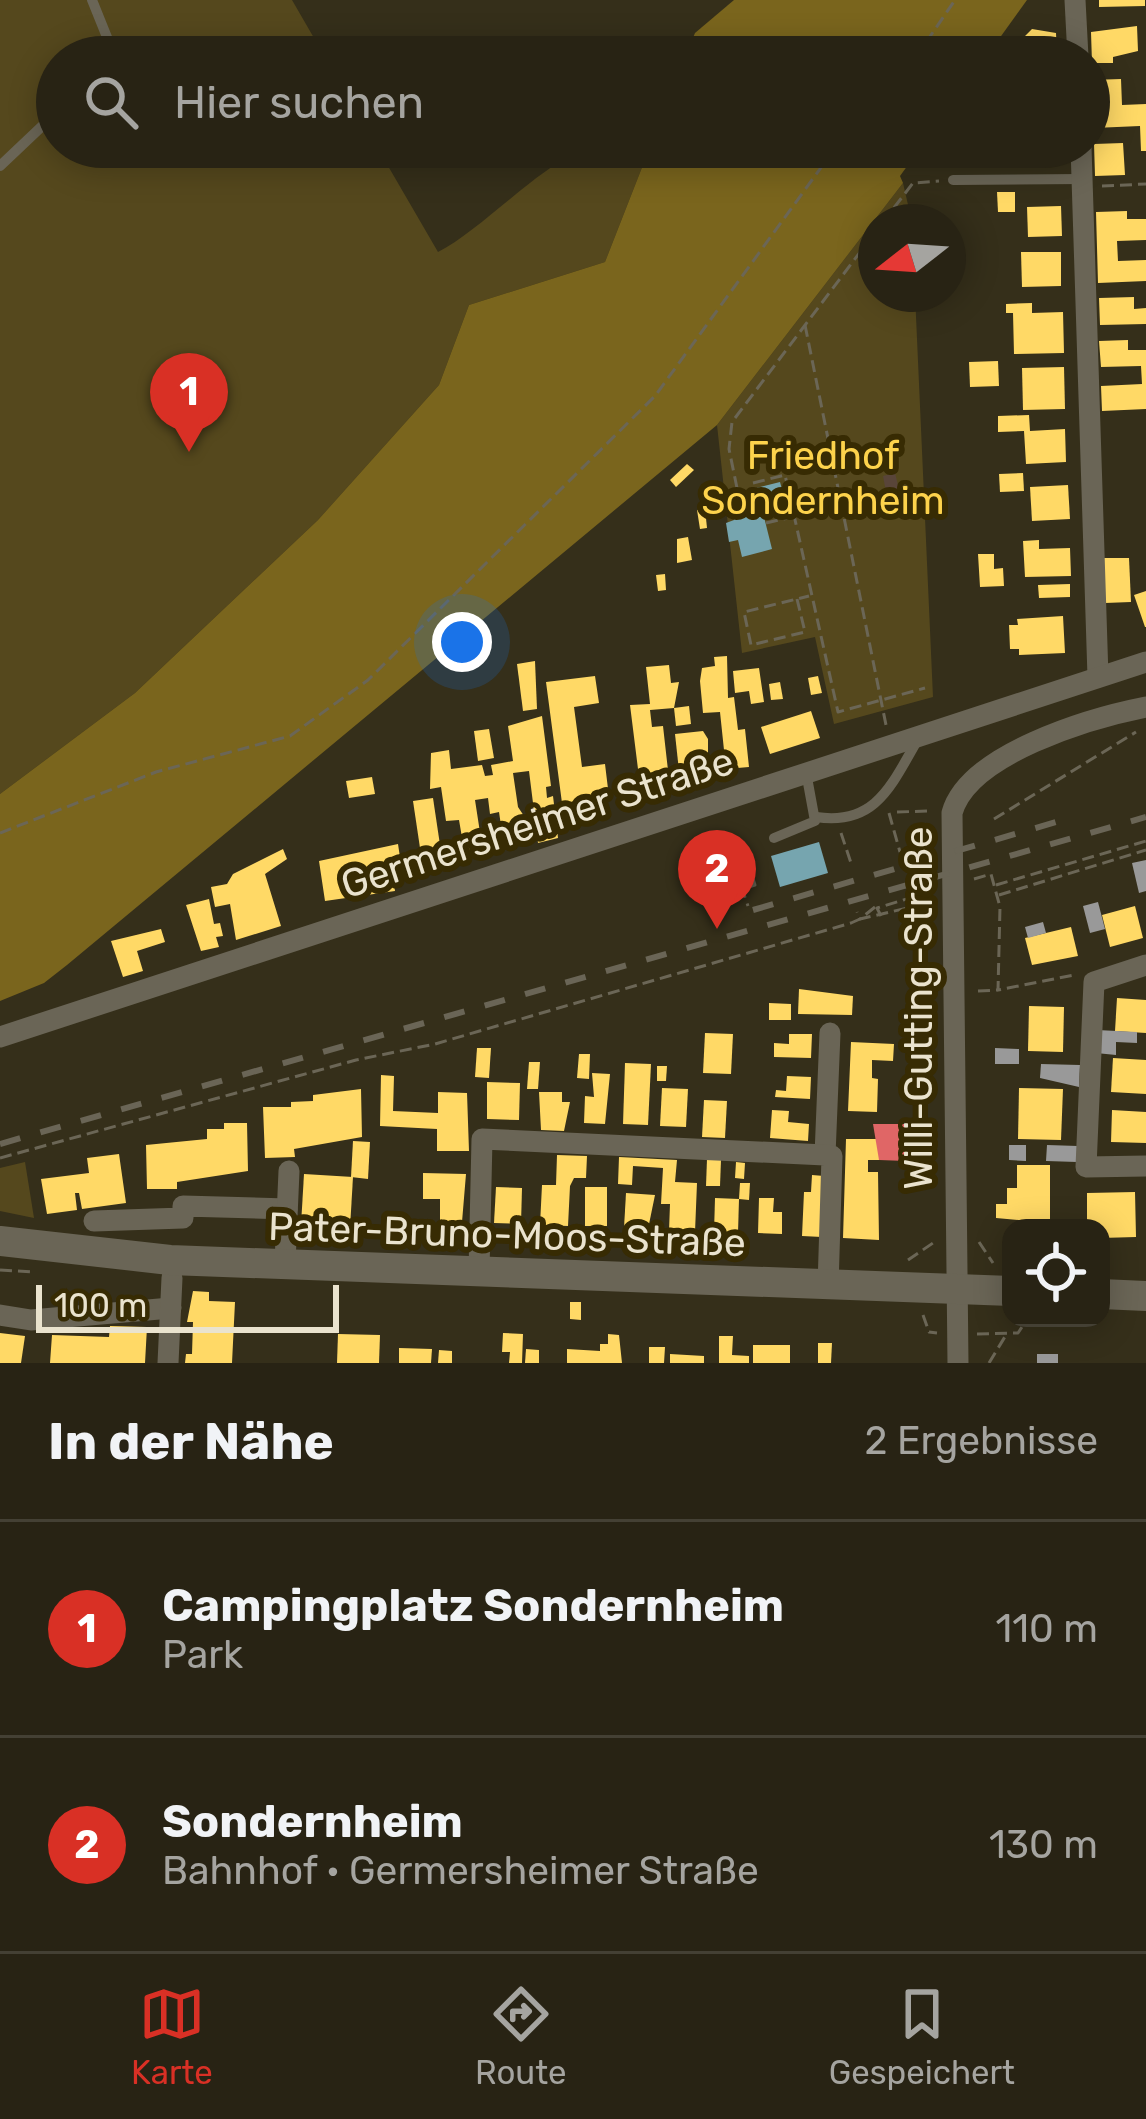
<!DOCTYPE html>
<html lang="de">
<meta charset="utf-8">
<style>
:root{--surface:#282314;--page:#302b1d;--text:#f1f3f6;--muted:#a5a4a0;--line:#444034;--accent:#d93025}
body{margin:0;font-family:Rubik,sans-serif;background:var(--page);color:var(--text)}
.controls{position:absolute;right:36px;bottom:36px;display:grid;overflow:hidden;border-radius:24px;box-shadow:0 6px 30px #0003}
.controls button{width:108px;height:108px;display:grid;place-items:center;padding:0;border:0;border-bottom:3px solid var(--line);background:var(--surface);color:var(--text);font:60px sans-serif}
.compass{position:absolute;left:858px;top:204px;width:108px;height:108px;border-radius:50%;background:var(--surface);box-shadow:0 6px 30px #0003;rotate:253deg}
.scale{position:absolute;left:36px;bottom:30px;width:303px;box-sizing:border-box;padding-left:12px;border:6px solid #eae3ce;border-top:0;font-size:33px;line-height:42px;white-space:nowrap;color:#eae3ce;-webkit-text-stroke:9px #372b03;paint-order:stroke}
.you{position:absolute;left:462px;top:642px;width:42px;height:42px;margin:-30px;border:9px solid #fff;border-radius:50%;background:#1a73e8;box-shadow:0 0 0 18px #1a73e833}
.badge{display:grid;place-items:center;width:78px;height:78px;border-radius:50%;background:var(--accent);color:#fff;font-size:39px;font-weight:700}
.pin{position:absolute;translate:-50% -99px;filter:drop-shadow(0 3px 6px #0008)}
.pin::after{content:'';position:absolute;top:63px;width:42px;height:36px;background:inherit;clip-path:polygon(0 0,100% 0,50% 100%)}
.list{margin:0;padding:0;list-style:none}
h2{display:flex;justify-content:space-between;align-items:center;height:156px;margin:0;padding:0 48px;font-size:51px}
h2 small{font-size:39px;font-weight:400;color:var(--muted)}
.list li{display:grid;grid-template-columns:78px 1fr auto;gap:36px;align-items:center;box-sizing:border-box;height:216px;padding:0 48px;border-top:3px solid var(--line)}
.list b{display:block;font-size:45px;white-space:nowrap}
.list p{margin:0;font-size:39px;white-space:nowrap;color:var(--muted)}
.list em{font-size:39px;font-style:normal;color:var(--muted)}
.icon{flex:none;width:66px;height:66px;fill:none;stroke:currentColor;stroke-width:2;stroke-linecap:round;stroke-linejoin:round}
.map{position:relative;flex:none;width:1146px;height:1363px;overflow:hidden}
.search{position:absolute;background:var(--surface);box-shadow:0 6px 30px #0003;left:36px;right:36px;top:36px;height:132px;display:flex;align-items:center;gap:30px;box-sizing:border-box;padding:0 42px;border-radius:66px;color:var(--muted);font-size:45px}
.sheet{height:588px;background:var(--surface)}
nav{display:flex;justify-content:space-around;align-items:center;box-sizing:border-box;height:168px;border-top:3px solid var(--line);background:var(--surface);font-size:33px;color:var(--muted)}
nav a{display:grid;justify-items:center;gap:6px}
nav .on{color:var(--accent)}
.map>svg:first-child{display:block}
.green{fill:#55481d}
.forest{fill:#7a651d}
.homes{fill:#ffd966}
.shops{fill:#e06666}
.public{fill:#76a5af}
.industry{fill:#999}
.building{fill:#594539}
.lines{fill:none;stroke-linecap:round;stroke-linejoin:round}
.path{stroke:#6b6656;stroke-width:3;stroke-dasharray:12 6;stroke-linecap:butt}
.service{stroke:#6a6556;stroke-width:10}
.minor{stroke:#6a6556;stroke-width:21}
.secondary{stroke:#6a6556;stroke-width:30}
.rail{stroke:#6a6556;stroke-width:6;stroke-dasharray:21 21;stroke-linecap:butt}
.labels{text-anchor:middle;stroke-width:12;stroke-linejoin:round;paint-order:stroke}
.park-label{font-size:39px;fill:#fdd34c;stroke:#372b03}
.street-label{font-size:39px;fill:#eae3ce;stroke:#372b03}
</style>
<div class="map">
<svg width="1146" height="1363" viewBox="0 0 1146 1363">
<rect width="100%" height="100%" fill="#352f1a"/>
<g class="green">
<path d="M 0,0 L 292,0 L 325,57 L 57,57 L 57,147 L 377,147 L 438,252 C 484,229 550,154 594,147 C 612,144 632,147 650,147 L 605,262 L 469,305 L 439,385 L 318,520 L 135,693 L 0,794 Z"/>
<polygon points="903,183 912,222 876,222 876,294 915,294 933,697 834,724 815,637 742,653 717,425"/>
<polygon points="25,1162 34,1218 0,1211 0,1168"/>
</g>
<g class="forest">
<polygon points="734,0 1027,0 986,57 685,57 695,33"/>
<polygon points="650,147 921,147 900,176 903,183 717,425 67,965 44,983 0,1001 0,794 135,693 318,520 439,385 469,305 605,262"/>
</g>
<g class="homes">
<polygon points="1099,0 1145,0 1145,6 1099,7"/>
<polygon points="1137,26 1138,51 1113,57 1113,63 1092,63 1091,32"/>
<polygon points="1032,29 1056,33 1057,57 994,57 1022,52 1022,39"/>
<polygon points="1121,79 1122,105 1146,104 1146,151 1141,151 1140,126 1094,128 1091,80"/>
<polygon points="1123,143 1125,175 1095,176 1094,144"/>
<polygon points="997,192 1015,192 1015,212 998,212"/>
<polygon points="1061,206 1062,236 1028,237 1027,207"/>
<polygon points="1127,211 1127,219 1146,219 1146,240 1117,241 1118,261 1146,260 1146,281 1098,283 1096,212"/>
<polygon points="1021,252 1061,252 1061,286 1022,287"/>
<polygon points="1134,297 1134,309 1146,308 1146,324 1100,325 1099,298"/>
<polygon points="1032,303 1032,313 1063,312 1064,353 1014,354 1013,313 1006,313 1006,304"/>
<polygon points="1128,340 1128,350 1146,350 1146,409 1102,411 1101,386 1142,384 1141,366 1101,367 1099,341"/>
<polygon points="998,361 999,386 970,387 969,362"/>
<polygon points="1064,367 1065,409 1023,410 1022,368"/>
<polygon points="1029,415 1030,431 1065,429 1066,462 1026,464 1024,431 998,432 998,416"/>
<polygon points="687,464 694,470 676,487 670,480"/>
<polygon points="1023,473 1024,491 1000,492 999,474"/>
<polygon points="1068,485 1070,519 1032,521 1030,487"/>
<polygon points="705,509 707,528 700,529 697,510"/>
<polygon points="688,537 692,560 677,563 677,539"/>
<polygon points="1039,540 1039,549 1070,548 1071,576 1025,577 1023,541"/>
<polygon points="978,554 994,554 994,569 1003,568 1004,586 980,587"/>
<polygon points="1103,558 1129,558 1131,602 1105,603"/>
<polygon points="665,574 666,590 658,591 656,575"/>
<polygon points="1070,584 1070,597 1039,598 1038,585"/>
<polygon points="1146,591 1146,627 1145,627 1134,595"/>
<polygon points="1063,616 1065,653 1019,655 1019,649 1010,649 1009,625 1018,625 1017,619"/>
<polygon points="727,656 728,698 734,697 738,730 745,729 749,767 726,769 720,712 703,713 700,681 702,668 715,666 714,657"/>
<polygon points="535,661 537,709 523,711 517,664"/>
<polygon points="669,665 671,683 679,682 674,708 650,710 652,727 663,726 670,788 641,793 630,705 650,704 646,667"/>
<polygon points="759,668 764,702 751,704 749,691 735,693 733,671"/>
<polygon points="595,676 599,703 574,707 582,767 605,764 609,797 562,803 546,682"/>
<polygon points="818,676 822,693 811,695 808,678"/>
<polygon points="780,682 783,699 771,700 769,684"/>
<polygon points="689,706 691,724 676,726 674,708"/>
<polygon points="811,711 820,738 770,754 761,727"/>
<polygon points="542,716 551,786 546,787 547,798 553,796 558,838 538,843 529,771 513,773 518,807 524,816 530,816 528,843 504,846 499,812 490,814 488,798 475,800 483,852 465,855 459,820 446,821 441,787 430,789 431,753 449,750 451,769 482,765 485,776 493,775 491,765 513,761 508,726"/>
<polygon points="489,729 494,758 478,761 474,731"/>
<polygon points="703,731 708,739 708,777 680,780 675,734"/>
<polygon points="372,777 375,794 349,798 346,781"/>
<polygon points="433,798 443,865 423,868 413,801"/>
<polygon points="398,844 401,864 391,865 395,891 325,901 319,861"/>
<polygon points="283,849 287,859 265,874 281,926 236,940 230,904 215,907 211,887 227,884 233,874"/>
<polygon points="209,899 214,924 220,923 223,936 216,937 219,947 201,951 186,905"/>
<polygon points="1135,906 1143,938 1110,947 1102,915"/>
<polygon points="1071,927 1078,956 1032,965 1025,938"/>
<polygon points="161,929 165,942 137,951 143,971 123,977 111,941"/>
<polygon points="799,989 853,996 852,1015 798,1014"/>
<polygon points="1117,998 1146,1000 1146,1033 1115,1031"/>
<polygon points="769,1003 791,1004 791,1020 769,1020"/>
<polygon points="1029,1006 1064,1007 1063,1052 1028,1051"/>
<polygon points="705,1033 733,1034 731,1074 703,1073"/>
<polygon points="789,1034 812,1034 811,1058 774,1057 774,1043 789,1044"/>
<polygon points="851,1042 894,1044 893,1061 872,1060 872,1078 878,1079 877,1112 848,1111"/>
<polygon points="477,1048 491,1048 489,1078 475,1077"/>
<polygon points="579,1054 590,1054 589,1079 577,1078"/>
<polygon points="1113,1058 1146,1060 1146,1094 1111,1092"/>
<polygon points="529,1062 540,1062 538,1089 527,1089"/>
<polygon points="625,1063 651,1064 648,1125 623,1124"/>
<polygon points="657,1066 667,1066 666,1081 657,1081"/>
<polygon points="592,1073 610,1074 605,1124 584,1123 585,1096 594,1097"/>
<polygon points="381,1075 394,1076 393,1111 438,1113 438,1092 467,1093 469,1151 437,1151 437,1129 380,1126"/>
<polygon points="787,1076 811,1077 810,1099 775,1097 776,1090 786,1091"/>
<polygon points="487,1082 520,1083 519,1120 487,1119"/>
<polygon points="662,1088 688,1089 686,1127 660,1126"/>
<polygon points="1019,1088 1063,1089 1061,1140 1018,1139"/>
<polygon points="361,1089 362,1137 294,1149 295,1157 265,1158 263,1107 291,1107 291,1102 313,1101 313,1095"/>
<polygon points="539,1092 562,1092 562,1102 570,1102 564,1131 541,1130"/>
<polygon points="704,1100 727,1101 725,1138 702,1137"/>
<polygon points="772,1110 789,1111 788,1122 809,1124 808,1141 770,1138"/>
<polygon points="1112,1110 1146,1112 1146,1143 1111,1142"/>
<polygon points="224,1123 247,1123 248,1171 177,1182 177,1189 147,1189 146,1145 207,1139 207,1129 224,1129"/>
<polygon points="846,1139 879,1139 879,1160 868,1160 868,1172 878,1172 879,1240 843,1238"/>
<polygon points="353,1141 370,1142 368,1179 351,1177"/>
<polygon points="119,1154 126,1203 82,1209 79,1193 75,1193 77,1210 47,1214 41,1179 89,1173 87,1158"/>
<polygon points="557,1155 587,1156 586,1178 574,1178 570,1186 568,1226 540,1225 542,1185 556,1185"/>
<polygon points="619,1157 677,1160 675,1182 697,1183 695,1232 669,1231 670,1204 661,1204 663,1168 633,1166 632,1185 618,1184"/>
<polygon points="707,1159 721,1160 720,1186 706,1186"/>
<polygon points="736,1162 745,1163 744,1179 735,1178"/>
<polygon points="1017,1165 1050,1165 1050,1223 996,1218 996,1204 1007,1204 1007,1188 1017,1188"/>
<polygon points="423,1173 466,1174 462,1222 440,1221 440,1199 423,1199"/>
<polygon points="304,1174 353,1177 350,1228 301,1225"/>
<polygon points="812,1175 824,1176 822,1237 802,1236 804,1192 811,1192"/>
<polygon points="740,1183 750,1183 749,1200 739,1199"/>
<polygon points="496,1187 522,1188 521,1224 494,1223"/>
<rect x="585" y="1187" width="22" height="39"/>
<polygon points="1135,1192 1136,1237 1101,1238 1101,1228 1087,1228 1087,1193"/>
<polygon points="626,1193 655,1195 648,1229 624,1228"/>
<polygon points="715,1198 739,1199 738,1233 714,1233"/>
<polygon points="759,1198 774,1198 773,1212 782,1212 782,1234 758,1233"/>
<polygon points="193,1291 209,1292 209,1301 235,1302 232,1363 185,1363 186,1354 192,1354 193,1322 187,1322"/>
<polygon points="570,1302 581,1302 581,1320 570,1319"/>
<polygon points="110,1326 147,1327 145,1363 50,1363 52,1335 109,1337"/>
<polygon points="0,1333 25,1336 21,1363 0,1363"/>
<polygon points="503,1333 523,1334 522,1363 509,1363 510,1352 502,1352"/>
<polygon points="338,1334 380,1335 379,1363 337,1363"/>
<polygon points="608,1334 619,1335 622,1363 567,1363 567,1349 600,1351 600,1344 608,1344"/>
<polygon points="719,1336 733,1336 732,1355 749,1356 749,1363 719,1363"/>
<polygon points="818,1343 832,1343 831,1363 818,1363"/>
<rect x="753" y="1345" width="37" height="18"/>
<polygon points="649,1347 665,1347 664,1363 649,1363"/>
<polygon points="399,1348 432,1349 431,1363 399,1363"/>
<polygon points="526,1349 539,1350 539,1363 525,1363"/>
<polygon points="439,1350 452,1351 452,1363 438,1363"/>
<polygon points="670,1354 704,1356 704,1363 670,1363"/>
</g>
<polygon class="shops" points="873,1124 906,1124 906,1161 879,1160"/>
<g class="public">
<polygon points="780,482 788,512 764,517 772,549 742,557 738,540 729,542 726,523 734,520 729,495"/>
<polygon points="819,842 828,873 780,887 771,856"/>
</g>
<g class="industry">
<polygon points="1146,860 1146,891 1139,893 1132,863"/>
<polygon points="1098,902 1105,929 1090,933 1083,906"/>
<polygon points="1043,922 1046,933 1028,938 1025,927"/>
<polygon points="1097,1030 1137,1032 1137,1043 1116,1042 1116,1055 1096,1053"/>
<polygon points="995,1048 1019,1049 1019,1064 995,1064"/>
<polygon points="1041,1064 1080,1065 1079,1087 1040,1078"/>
<polygon points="1009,1145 1026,1145 1026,1161 1009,1160"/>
<polygon points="1047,1145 1078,1146 1077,1162 1046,1161"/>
<rect x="1037" y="1354" width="21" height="9"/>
</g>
<polygon class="building" points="895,473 899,489 886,492 883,476"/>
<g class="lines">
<g class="path">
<polyline points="916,57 955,0"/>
<polyline points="1102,186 1146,184"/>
<polyline points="883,222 913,183 939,181"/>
<polyline points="805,325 886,725"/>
<polyline points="753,483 785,475 838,712 925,688"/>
<polyline points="737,488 729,449 732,422 876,231"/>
<polyline points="842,510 915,493"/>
<polyline points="766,523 840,506"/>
<polyline points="797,599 805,632 751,645 744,612 809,596"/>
<polyline points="897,812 929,811"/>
<polyline points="889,813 900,852"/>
<polyline points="994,819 1136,732"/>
<polyline points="0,833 156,772 290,736 368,680 655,396 836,147"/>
<polyline points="841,833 852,866"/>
<polyline points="742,844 755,885 742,889 748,906"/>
<polyline points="974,879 991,874 1000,907 998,990 1074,975"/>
<polyline points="996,885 1146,841"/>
<polyline points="999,895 1146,850"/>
<polyline points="875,907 860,919 933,902"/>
<polyline points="881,916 877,908 930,892"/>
<polyline points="978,991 998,990"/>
<polyline points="0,1158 356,1060 435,1044 851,923 860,919 857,912"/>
<polyline points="979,1242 993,1263"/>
<polyline points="908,1260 933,1243"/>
<polyline points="0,1270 34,1272"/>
<polyline points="923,1315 929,1332 937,1333"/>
<polyline points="977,1334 1018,1333 1028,1318"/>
<polyline points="989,1363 1006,1335"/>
</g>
<g class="service">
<polyline points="92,0 115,57"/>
<polyline points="0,166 57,112"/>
<polyline points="953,180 1082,179"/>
<path d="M 816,817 C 875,826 891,786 917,741"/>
<polyline points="774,838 815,821 806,772"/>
</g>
<g class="minor">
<polyline points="1075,0 1078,57"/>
<polyline points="1081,147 1098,677"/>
<polyline points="1146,965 1094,982 1086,1167 1146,1166"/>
<polyline points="0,1037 1146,662"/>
<polyline points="825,1155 830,1033"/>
<polyline points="94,1221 183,1218 183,1206 287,1209"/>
<polyline points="285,1263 289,1171"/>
<polyline points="479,1271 482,1139 825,1155 832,1156 828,1287"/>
<polyline points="0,1315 31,1320 171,1308"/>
<polyline points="168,1363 172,1278"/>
<path d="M 958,1363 L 952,813 C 968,754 1090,718 1146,707"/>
</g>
<g class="secondary">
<polyline points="0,1241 170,1260 1011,1291"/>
<polyline points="1101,1294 1146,1296"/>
</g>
<g class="rail">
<polyline points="753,910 1070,818"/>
<polyline points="0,1144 1146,817"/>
</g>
</g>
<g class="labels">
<g class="park-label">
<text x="823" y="469">Friedhof<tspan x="823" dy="45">Sondernheim</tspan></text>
</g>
<g class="street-label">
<text transform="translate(537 822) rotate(-18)" y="14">Germersheimer Straße</text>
<text transform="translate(918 1008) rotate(-90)" y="14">Willi-Gutting-Straße</text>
<text transform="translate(507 1234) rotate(2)" y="14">Pater-Bruno-Moos-Straße</text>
</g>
</g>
</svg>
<div class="controls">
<button><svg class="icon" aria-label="locate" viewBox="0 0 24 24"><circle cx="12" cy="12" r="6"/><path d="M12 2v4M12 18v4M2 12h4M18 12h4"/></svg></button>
</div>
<svg class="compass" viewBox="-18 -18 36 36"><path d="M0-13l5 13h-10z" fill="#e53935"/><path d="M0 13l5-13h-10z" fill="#a5a4a0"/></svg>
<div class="scale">100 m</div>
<div class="you"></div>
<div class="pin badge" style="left:189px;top:452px">1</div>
<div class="pin badge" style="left:717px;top:929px">2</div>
<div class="search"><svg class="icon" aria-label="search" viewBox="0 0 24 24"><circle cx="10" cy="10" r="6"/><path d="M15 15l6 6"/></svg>Hier suchen</div>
</div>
<section class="sheet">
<h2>In der Nähe<small>2 Ergebnisse</small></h2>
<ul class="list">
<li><span class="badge">1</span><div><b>Campingplatz Sondernheim</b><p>Park</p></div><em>110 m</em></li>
<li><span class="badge">2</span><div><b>Sondernheim</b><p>Bahnhof · Germersheimer Straße</p></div><em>130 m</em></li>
</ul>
</section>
<nav>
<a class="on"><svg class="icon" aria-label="map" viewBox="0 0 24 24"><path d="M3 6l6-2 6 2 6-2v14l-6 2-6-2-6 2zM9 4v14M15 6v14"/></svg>Karte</a>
<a><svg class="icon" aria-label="directions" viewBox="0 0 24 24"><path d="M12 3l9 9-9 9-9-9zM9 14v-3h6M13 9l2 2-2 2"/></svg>Route</a>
<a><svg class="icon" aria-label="saved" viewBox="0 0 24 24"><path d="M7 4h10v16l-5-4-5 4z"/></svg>Gespeichert</a>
</nav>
